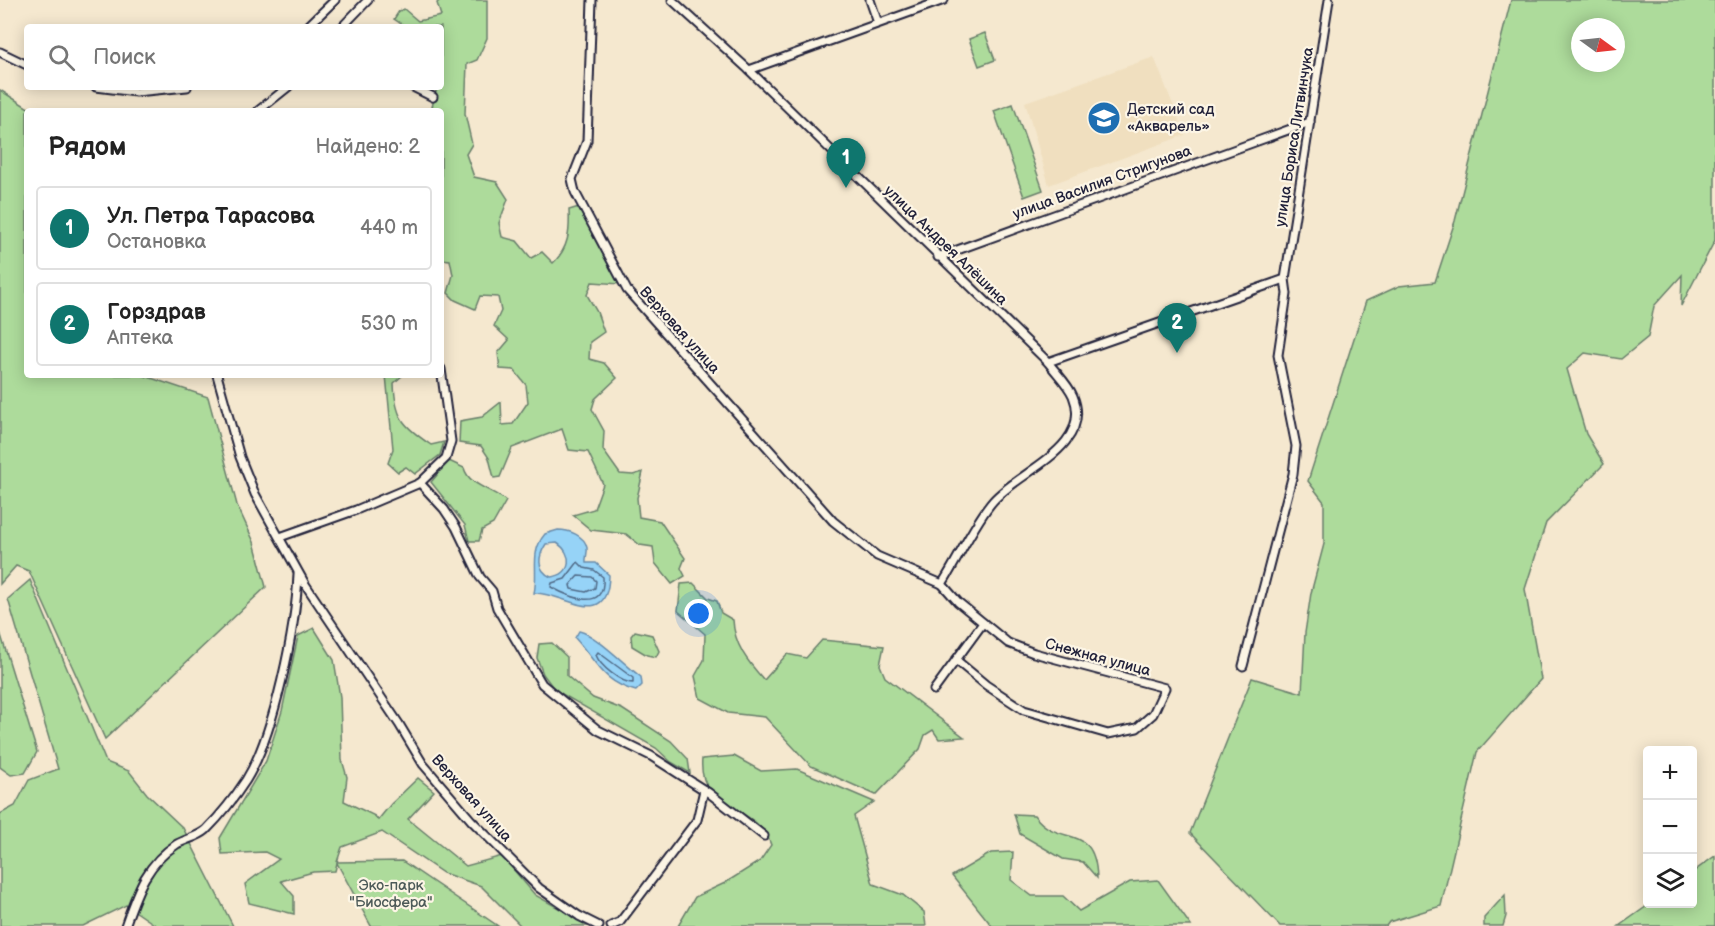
<!DOCTYPE html>
<html lang="ru">
<meta charset="utf-8">
<style>
:root{--surface:#fff;--page:#f2f2f2;--text:#222;--muted:#767676;--line:#e0e0e0;--accent:#0f766e}
body{margin:0;font-family:"Balsamiq Sans",sans-serif;background:var(--page);color:var(--text)}
.controls{position:absolute;right:18px;bottom:18px;display:grid;overflow:hidden;border-radius:6px;box-shadow:0 3px 15px #0003}
.controls button{width:54px;height:54px;display:grid;place-items:center;padding:0;border:0;border-bottom:2px solid var(--line);background:var(--surface);color:var(--text);font:30px sans-serif}
.compass{position:absolute;left:1571px;top:18px;width:54px;height:54px;border-radius:50%;background:var(--surface);box-shadow:0 3px 15px #0003;rotate:105deg}
.you{position:absolute;left:699px;top:614px;width:21px;height:21px;margin:-15px;border:4px solid #fff;border-radius:50%;background:#1a73e8;box-shadow:0 0 0 9px #1a73e833}
.badge{display:grid;place-items:center;width:39px;height:39px;border-radius:50%;background:var(--accent);color:#fff;font-size:20px;font-weight:700}
.pin{position:absolute;translate:-50% -50px;filter:drop-shadow(0 2px 3px #0008)}
.pin::after{content:'';position:absolute;top:32px;width:21px;height:18px;background:inherit;clip-path:polygon(0 0,100% 0,50% 100%)}
.list{margin:0;padding:0;list-style:none}
h2{display:flex;justify-content:space-between;align-items:center;height:78px;margin:0;padding:0 24px;font-size:26px}
h2 small{font-size:20px;font-weight:400;color:var(--muted)}
.list li{display:grid;grid-template-columns:39px 1fr auto;gap:18px;align-items:center;box-sizing:border-box;height:84px;margin:0 12px 12px;padding:0 12px;border:2px solid var(--line);border-radius:6px}
.list b{display:block;font-size:22px;white-space:nowrap}
.list p{margin:0;font-size:20px;white-space:nowrap;color:var(--muted)}
.list em{font-size:20px;font-style:normal;color:var(--muted)}
.icon{flex:none;width:33px;height:33px;fill:none;stroke:currentColor;stroke-width:2;stroke-linecap:round;stroke-linejoin:round}
.map{position:relative;flex:none;width:1715px;height:926px;overflow:hidden}
.search{position:absolute;background:var(--surface);box-shadow:0 3px 15px #0003;left:24px;top:24px;width:420px;height:66px;display:flex;align-items:center;gap:15px;box-sizing:border-box;padding:0 21px;border-radius:6px;color:var(--muted);font-size:22px}
.panel{position:absolute;background:var(--surface);box-shadow:0 3px 15px #0003;left:24px;top:108px;width:420px;height:270px;border-radius:6px}
.map>svg:first-child{display:block}
.built{fill:#f0dfbf}
.green{fill:#addb9b;stroke:#687e6b;stroke-width:1.5;fill-rule:evenodd}
.water{fill:#96d3f7;stroke:#688cac;stroke-width:1.5;fill-rule:evenodd}
.lines{fill:none;stroke-linecap:round;stroke-linejoin:round}
.shore{stroke:#506986;stroke-width:1.5}
.minor-casing{stroke:#22223b;stroke-width:11}
.minor{stroke:#fcf5e5;stroke-width:7}
.labels{text-anchor:middle;stroke-width:4.5;stroke-linejoin:round;paint-order:stroke}
.poi-label{font-size:15px;fill:#22223b;stroke:#fcf5e5;text-anchor:start}
.street-label{font-size:15px;fill:#22223b;stroke:#fcf5e5}
.park-label{font-size:15px;fill:#4c5a58;stroke:#fcf5e5}
</style>
<div class="map">
<svg width="1715" height="926" viewBox="0 0 1715 926">
<rect width="100%" height="100%" fill="#f5e8cf"/>
<filter id="ink" filterUnits="userSpaceOnUse"><feTurbulence type="fractalNoise" baseFrequency=".0167" numOctaves="2"/><feDisplacementMap in="SourceGraphic" scale="12" xChannelSelector="R" yChannelSelector="G"/><feConvolveMatrix kernelMatrix="1 2 1 2 8 2 1 2 1" color-interpolation-filters="sRGB"/></filter>
<g filter="url(#ink)">
<polygon class="built" points="1154,57 1185,135 1049,185 1025,102"/>
<g class="green">
<path d="M 440,0 L 487,0 L 487,38 L 477,60 L 467,64 L 465,114 L 472,144 L 466,154 L 474,177 L 497,182 L 508,199 L 499,223 L 502,237 L 517,241 L 531,258 L 542,252 L 553,263 C 569,248 570,231 569,210 L 579,207 L 620,284 L 592,282 L 587,295 L 597,312 L 604,332 L 590,342 L 589,359 L 604,363 L 617,378 L 595,399 L 592,409 L 604,431 L 603,450 L 620,474 L 633,475 L 643,472 L 637,498 L 639,517 L 660,521 L 685,558 L 681,568 L 685,576 L 672,584 L 655,563 L 653,547 L 640,545 L 626,534 L 591,530 L 573,515 L 594,509 L 603,484 L 588,452 L 569,450 L 562,429 L 512,448 L 500,477 L 494,478 L 489,458 L 481,446 L 459,443 L 460,421 L 482,417 L 501,402 L 502,425 L 513,424 L 528,402 L 526,385 L 514,370 L 500,369 L 498,353 L 509,340 L 494,326 L 501,311 L 498,297 L 480,296 L 475,309 L 455,300 L 448,293 L 453,275 L 450,260 L 441,259 L 441,111 L 431,111 L 437,87 L 441,87 L 441,27 L 406,27 L 394,19 L 399,11 L 404,9 L 418,21 L 441,16 L 437,3 Z"/>
<path d="M 1511,0 L 1715,0 L 1715,240 L 1681,306 L 1682,275 L 1654,306 L 1648,337 L 1621,359 L 1585,353 L 1567,369 L 1586,434 L 1604,464 L 1546,523 L 1525,589 L 1541,679 L 1477,752 L 1441,906 L 1389,922 L 1386,926 L 1280,926 L 1190,833 L 1252,678 L 1302,693 L 1305,633 L 1311,593 L 1324,544 L 1324,502 L 1308,481 L 1366,301 L 1399,286 L 1435,282 L 1455,221 ZM 1580,27 L 1616,27 L 1616,63 L 1580,63 Z"/>
<polygon points="985,33 995,60 979,66 969,39"/>
<polygon points="0,90 33,111 27,111 27,375 142,375 208,397 237,505 254,542 266,587 105,739 29,571 16,566 0,584"/>
<polygon points="1013,104 1043,190 1024,197 994,111"/>
<path d="M 386,375 L 403,375 L 394,383 C 395,418 403,426 431,445 L 444,442 L 440,455 L 415,474 L 406,467 L 398,472 L 388,463 L 393,449 Z"/>
<path d="M 449,461 L 464,468 C 469,486 492,489 506,501 L 493,524 L 482,530 L 479,541 L 469,541 L 465,525 L 431,482 Z"/>
<polygon points="30,580 106,762 129,771 147,794 183,828 233,926 157,926 126,905 83,926 0,926 0,814 15,806 29,780 58,769 8,599"/>
<path d="M 693,583 L 708,598 L 717,601 L 721,613 L 733,620 C 734,645 748,662 764,680 L 787,654 L 806,658 L 822,640 L 884,646 L 880,665 L 885,677 L 964,737 L 939,739 L 933,730 L 925,735 L 920,749 L 876,795 L 811,766 L 765,717 L 728,713 L 700,698 L 695,676 L 704,660 L 705,634 L 678,611 L 681,584 Z"/>
<polygon points="314,628 334,660 340,697 342,760 347,777 344,801 375,816 378,820 391,804 418,778 434,791 408,819 466,866 502,856 535,895 591,926 521,926 481,886 443,873 382,832 342,847 337,862 402,861 498,926 371,926 337,863 335,871 313,872 281,881 294,896 294,914 249,903 245,884 279,859 265,852 222,854 220,838 266,761 282,711 298,636"/>
<polygon points="635,631 652,635 659,651 656,657 647,655 632,646 631,636"/>
<polygon points="0,632 37,752 25,773 11,775 0,767"/>
<polygon points="552,643 567,657 567,676 593,698 622,709 671,741 688,759 690,773 671,762 656,748 555,690 543,674 537,658 539,644"/>
<path d="M 734,756 L 761,771 L 797,769 L 874,802 L 854,816 L 873,884 L 903,895 L 924,912 L 926,926 L 678,926 L 695,897 L 725,883 L 760,861 L 771,845 C 757,802 697,812 702,759 Z"/>
<path d="M 1014,814 L 1034,815 C 1059,849 1095,820 1097,878 L 1083,862 L 1063,859 L 1020,834 Z"/>
<polygon points="1013,852 1011,880 1032,896 1063,896 1079,911 1130,882 1158,880 1191,926 992,926 952,876 991,853"/>
<polygon points="1715,856 1715,926 1619,926 1650,904 1692,904 1693,872"/>
<polygon points="1505,895 1506,916 1503,926 1484,926 1484,918"/>
</g>
<g class="water">
<path d="M 558,530 C 568,530 585,535 587,548 C 588,553 585,558 586,563 L 596,563 L 609,575 C 608,633 562,591 534,593 C 539,571 529,553 545,534 ZM 557,543 C 573,553 573,575 551,577 C 536,570 538,556 546,544 Z"/>
<path d="M 579,631 C 595,634 625,665 641,677 L 642,685 L 636,691 C 602,682 597,662 575,638 Z"/>
</g>
<g class="lines">
<g class="shore">
<path d="M 578,562 L 584,568 L 594,570 L 603,577 C 606,613 569,597 551,587 L 552,583 L 565,579 Z"/>
<polygon points="578,576 592,577 596,581 595,588 586,592 571,589 570,585"/>
<path d="M 598,652 L 633,678 L 633,683 C 621,683 600,666 596,655 Z"/>
</g>
<g class="minor-casing">
<g id="minor">
<polyline points="592,0 587,141 572,179 575,192 627,290 833,521 877,556 942,584 958,602 1008,643 1034,653 1165,688 1153,714 1137,728 1108,734 1024,710 986,685 956,660"/>
<path d="M 672,0 L 749,70 L 1048,362 C 1056,373 1068,384 1073,396 C 1094,447 1019,471 993,501 C 976,520 957,561 942,584"/>
<polyline points="870,0 878,23"/>
<polyline points="307,27 335,0"/>
<polyline points="342,27 368,0"/>
<polyline points="0,52 27,65"/>
<polyline points="749,70 944,0"/>
<polyline points="96,87 136,92 187,87"/>
<polyline points="413,87 433,97"/>
<polyline points="258,111 288,87"/>
<polyline points="938,257 1310,122"/>
<polyline points="1048,362 1285,279"/>
<polyline points="217,375 240,457 255,494 305,584 399,724 423,764 471,820 539,888 579,916 599,926"/>
<polyline points="420,483 446,458 451,441 441,369"/>
<polyline points="280,537 356,510 420,483 444,509 456,527 480,577 492,591 497,608 542,684 598,730 651,756 709,793 764,836"/>
<polyline points="1243,666 1293,474 1296,446 1278,355 1287,294 1285,279 1329,0"/>
<polyline points="934,690 983,623"/>
<path d="M 125,926 C 137,892 146,864 177,844 C 186,839 198,837 206,830 C 220,816 235,797 246,780 C 274,735 296,628 298,574"/>
<polyline points="611,926 620,922 697,820 704,790"/>
</g>
</g>
<use href="#minor" class="minor"/>
</g>
</g>
<defs>
<g id="school-disc" transform="scale(1.725)"><circle r="9.5" fill="#1f6fb2" stroke="#fcf5e5"/><path d="M0-5L7-2L0 1L-7-2ZM-4 1L0 2.5L4 1V4Q0 6-4 4Z" fill="#fff"/></g>
</defs>
<g fill-rule="evenodd">
<use href="#school-disc" x="1104" y="118"/>
</g>
<g class="labels">
<g class="poi-label">
<text x="1127" y="114">Детский сад<tspan x="1127" dy="17">«Акварель»</tspan></text>
</g>
<g class="street-label">
<text transform="translate(1294 137) rotate(-81)" y="5">улица Бориса Литвинчука</text>
<text transform="translate(1102 182) rotate(-20)" y="5">улица Василия Стригунова</text>
<text transform="translate(946 245) rotate(44)" y="5">улица Андрея Алёшина</text>
<text transform="translate(680 330) rotate(48)" y="5">Верховая улица</text>
<text transform="translate(1098 657) rotate(15)" y="5">Снежная улица</text>
<text transform="translate(472 798) rotate(48)" y="5">Верховая улица</text>
</g>
<g class="park-label">
<text x="391" y="890">Эко-парк<tspan x="391" dy="17">"Биосфера"</tspan></text>
</g>
</g>
</svg>
<div class="controls">
<button>+</button>
<button>−</button>
<button><svg class="icon" aria-label="layers" viewBox="0 0 24 24"><path d="M12 4l9 5-9 5-9-5zM3 14l9 5 9-5"/></svg></button>
</div>
<svg class="compass" viewBox="-18 -18 36 36"><path d="M0-13l5 13h-10z" fill="#e53935"/><path d="M0 13l5-13h-10z" fill="#767676"/></svg>
<div class="you"></div>
<div class="pin badge" style="left:846px;top:188px">1</div>
<div class="pin badge" style="left:1177px;top:353px">2</div>
<div class="search"><svg class="icon" aria-label="search" viewBox="0 0 24 24"><circle cx="10" cy="10" r="6"/><path d="M15 15l6 6"/></svg>Поиск</div>
<section class="panel">
<h2>Рядом<small>Найдено: 2</small></h2>
<ul class="list">
<li><span class="badge">1</span><div><b>Ул. Петра Тарасова</b><p>Остановка</p></div><em>440 m</em></li>
<li><span class="badge">2</span><div><b>Горздрав</b><p>Аптека</p></div><em>530 m</em></li>
</ul>
</section>
</div>
